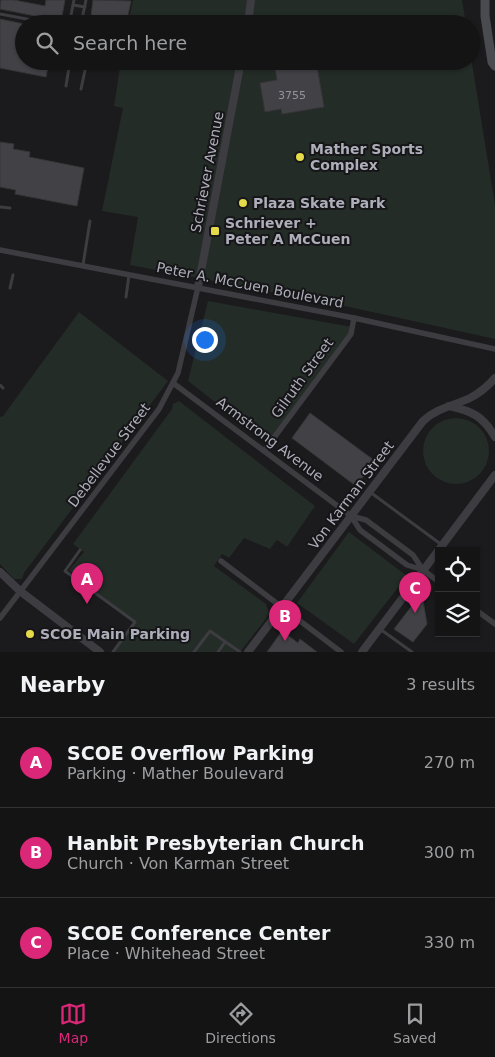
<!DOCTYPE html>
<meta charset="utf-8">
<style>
:root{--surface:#141415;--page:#212122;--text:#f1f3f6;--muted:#9d9ea0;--line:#333334;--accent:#db2777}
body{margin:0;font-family:"DejaVu Sans",sans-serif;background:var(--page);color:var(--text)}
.controls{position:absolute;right:15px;bottom:15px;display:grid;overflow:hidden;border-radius:0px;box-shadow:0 1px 4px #0004}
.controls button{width:45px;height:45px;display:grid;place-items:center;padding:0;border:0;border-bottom:1px solid var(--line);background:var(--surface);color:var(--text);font:25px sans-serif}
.you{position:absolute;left:204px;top:339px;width:18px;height:18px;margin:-12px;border:4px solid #fff;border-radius:50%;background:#1a73e8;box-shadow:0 0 0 8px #1a73e833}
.badge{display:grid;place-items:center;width:32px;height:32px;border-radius:50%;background:var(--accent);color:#fff;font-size:16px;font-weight:700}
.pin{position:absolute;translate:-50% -41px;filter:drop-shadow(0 1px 2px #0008)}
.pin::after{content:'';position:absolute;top:26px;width:18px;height:15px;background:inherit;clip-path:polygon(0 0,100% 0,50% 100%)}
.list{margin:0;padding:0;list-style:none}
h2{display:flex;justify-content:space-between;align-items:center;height:65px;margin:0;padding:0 20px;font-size:21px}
h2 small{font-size:16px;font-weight:400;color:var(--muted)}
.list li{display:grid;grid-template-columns:32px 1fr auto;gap:15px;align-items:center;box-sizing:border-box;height:90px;padding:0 20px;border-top:1px solid var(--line)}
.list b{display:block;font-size:19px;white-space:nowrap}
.list p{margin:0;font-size:16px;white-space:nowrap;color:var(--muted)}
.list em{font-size:16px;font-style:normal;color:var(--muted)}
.icon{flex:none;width:28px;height:28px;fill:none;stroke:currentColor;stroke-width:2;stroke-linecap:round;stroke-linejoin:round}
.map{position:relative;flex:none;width:495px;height:652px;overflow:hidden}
.search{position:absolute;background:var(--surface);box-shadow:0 1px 4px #0004;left:15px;right:15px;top:15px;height:55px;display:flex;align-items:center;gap:12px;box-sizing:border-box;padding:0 18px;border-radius:28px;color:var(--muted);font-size:19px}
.sheet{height:335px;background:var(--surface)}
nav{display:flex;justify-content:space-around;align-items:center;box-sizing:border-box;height:70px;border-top:1px solid var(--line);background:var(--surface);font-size:14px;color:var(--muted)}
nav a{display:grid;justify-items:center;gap:2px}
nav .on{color:var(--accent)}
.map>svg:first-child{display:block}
.green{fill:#242c27}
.building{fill:#424246;stroke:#363538}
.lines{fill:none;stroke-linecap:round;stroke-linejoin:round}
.service{stroke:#3c3c41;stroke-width:3}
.minor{stroke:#3c3c41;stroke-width:5.5}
.tertiary{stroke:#3c3c41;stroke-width:8}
.secondary{stroke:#4a4a51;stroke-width:9}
.poi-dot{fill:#e4da4a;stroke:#161517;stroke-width:2}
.labels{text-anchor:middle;stroke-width:4;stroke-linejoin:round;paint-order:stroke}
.number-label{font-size:11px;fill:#93939e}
.poi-label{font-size:14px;font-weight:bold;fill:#aeaebb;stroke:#161517;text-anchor:start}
.street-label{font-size:14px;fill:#aeaebb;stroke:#161517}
</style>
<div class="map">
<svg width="495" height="652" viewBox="0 0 495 652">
<rect width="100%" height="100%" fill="#1b1a1c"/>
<g class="green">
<polygon points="133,0 462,0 466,24 128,24"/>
<polygon points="471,57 495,205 495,339 354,308 130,265 138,217 102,211 123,108 114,106 121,61 471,61"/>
<polygon points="208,301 352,327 351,334 269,444 188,381"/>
<polygon points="79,312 168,381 24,573 22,579 14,579 0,564 0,417 3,416"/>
<polygon points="179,401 315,506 287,547 277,540 270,549 244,538 229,558 222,554 214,566 266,604 269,613 265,620 240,652 113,652 134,622 69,570 84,552 73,544 172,409 173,404"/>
<circle cx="456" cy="451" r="33"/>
<polygon points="349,532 407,576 354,644 297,603"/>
</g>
<g class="building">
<polygon points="1,0 14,0 45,6 46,0 65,0 61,21 0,9"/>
<polygon points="93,0 131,1 126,24 90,24"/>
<polygon points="0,19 24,24 24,61 49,61 46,77 0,68"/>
<polygon points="274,61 313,61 314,67 317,66 324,107 282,114 281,109 265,112 260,83 277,80"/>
<polygon points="0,142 14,144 13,149 30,152 29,157 84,168 77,206 15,194 16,190 0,187"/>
<polygon points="310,413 375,461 356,486 292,438"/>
<polygon points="423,601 427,624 413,642 394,629 414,603"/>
<polygon points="282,631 298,643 300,639 317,652 267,652"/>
</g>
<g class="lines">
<g class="service">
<polyline points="73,5 85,7"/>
<polyline points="0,14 53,24"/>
<polyline points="72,24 70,20 74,0"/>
<polyline points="81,24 86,0"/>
<polyline points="66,86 70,61"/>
<polyline points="81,89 87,61"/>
<polyline points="0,207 10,208"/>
<polyline points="83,265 90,221"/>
<polyline points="10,288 13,275"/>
<polyline points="126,297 129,275"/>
<polyline points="0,385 3,388"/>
<polyline points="370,492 442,545"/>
<polyline points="80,550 65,571 135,622 113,652"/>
<polyline points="380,629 412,652"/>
<polyline points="194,652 210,631 240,652"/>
<polyline points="218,652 225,642"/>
</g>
<g class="minor">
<polyline points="0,250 354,318 495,349"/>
<polyline points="173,383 351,516 360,530 407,565 423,570 439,582"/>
<polyline points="264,451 351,334 354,318"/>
<polyline points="351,516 366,520 413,555 423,570"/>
<polyline points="221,561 341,652"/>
<polyline points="476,610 495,624"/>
<polyline points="0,618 159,409 178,373 198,287"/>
</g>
<g class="tertiary">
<polyline points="248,24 251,0"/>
<polyline points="198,287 241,61"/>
<path d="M 449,406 C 472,411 483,416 495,437"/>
<polyline points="0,572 20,591 100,652"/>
<path d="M 248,652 L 423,421 C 437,408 453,406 470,398 C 480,393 488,386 495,378"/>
<polyline points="362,652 495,475"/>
</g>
<polyline class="secondary" points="485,0 485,16 492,62 495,66"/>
</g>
<g class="poi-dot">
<circle cx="300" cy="157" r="5"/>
<circle cx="243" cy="203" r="5"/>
<rect x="210" y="226" width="10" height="10" rx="2.5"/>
<circle cx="30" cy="634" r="5"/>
</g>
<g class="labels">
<g class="number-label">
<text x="292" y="99">3755</text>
</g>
<g class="poi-label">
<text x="310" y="154">Mather Sports<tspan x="310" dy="16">Complex</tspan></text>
<text x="253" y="208">Plaza Skate Park</text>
<text x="225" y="228">Schriever +<tspan x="225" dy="16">Peter A McCuen</tspan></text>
<text x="40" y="639">SCOE Main Parking</text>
</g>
<g class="street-label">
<text transform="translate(207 172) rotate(-79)" y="5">Schriever Avenue</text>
<text transform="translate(250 285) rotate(11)" y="5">Peter A. McCuen Boulevard</text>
<text transform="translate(302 378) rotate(-54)" y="5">Gilruth Street</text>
<text transform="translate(270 439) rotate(37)" y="5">Armstrong Avenue</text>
<text transform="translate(109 455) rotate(-53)" y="5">Debellevue Street</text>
<text transform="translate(351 495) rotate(-53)" y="5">Von Karman Street</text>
</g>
</g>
</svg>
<div class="controls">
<button><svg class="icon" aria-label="locate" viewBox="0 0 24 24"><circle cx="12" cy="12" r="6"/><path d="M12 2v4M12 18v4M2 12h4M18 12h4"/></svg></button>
<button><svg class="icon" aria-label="layers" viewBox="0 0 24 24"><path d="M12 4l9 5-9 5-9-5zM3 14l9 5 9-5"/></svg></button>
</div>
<div class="you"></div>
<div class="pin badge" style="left:87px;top:604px">A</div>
<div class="pin badge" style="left:285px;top:641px">B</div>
<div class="pin badge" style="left:415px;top:613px">C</div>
<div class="search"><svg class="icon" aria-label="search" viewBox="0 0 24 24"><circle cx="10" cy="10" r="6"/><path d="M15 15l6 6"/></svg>Search here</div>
</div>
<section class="sheet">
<h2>Nearby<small>3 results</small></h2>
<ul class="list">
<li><span class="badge">A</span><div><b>SCOE Overflow Parking</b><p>Parking · Mather Boulevard</p></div><em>270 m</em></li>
<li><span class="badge">B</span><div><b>Hanbit Presbyterian Church</b><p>Church · Von Karman Street</p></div><em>300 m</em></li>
<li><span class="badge">C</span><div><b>SCOE Conference Center</b><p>Place · Whitehead Street</p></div><em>330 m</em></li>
</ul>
</section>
<nav>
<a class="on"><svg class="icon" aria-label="map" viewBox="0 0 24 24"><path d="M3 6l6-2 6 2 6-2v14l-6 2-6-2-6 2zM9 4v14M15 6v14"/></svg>Map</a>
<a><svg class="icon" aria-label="directions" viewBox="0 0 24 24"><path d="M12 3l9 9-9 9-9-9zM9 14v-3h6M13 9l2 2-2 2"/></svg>Directions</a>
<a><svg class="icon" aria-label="saved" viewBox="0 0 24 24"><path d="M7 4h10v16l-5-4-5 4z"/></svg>Saved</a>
</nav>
